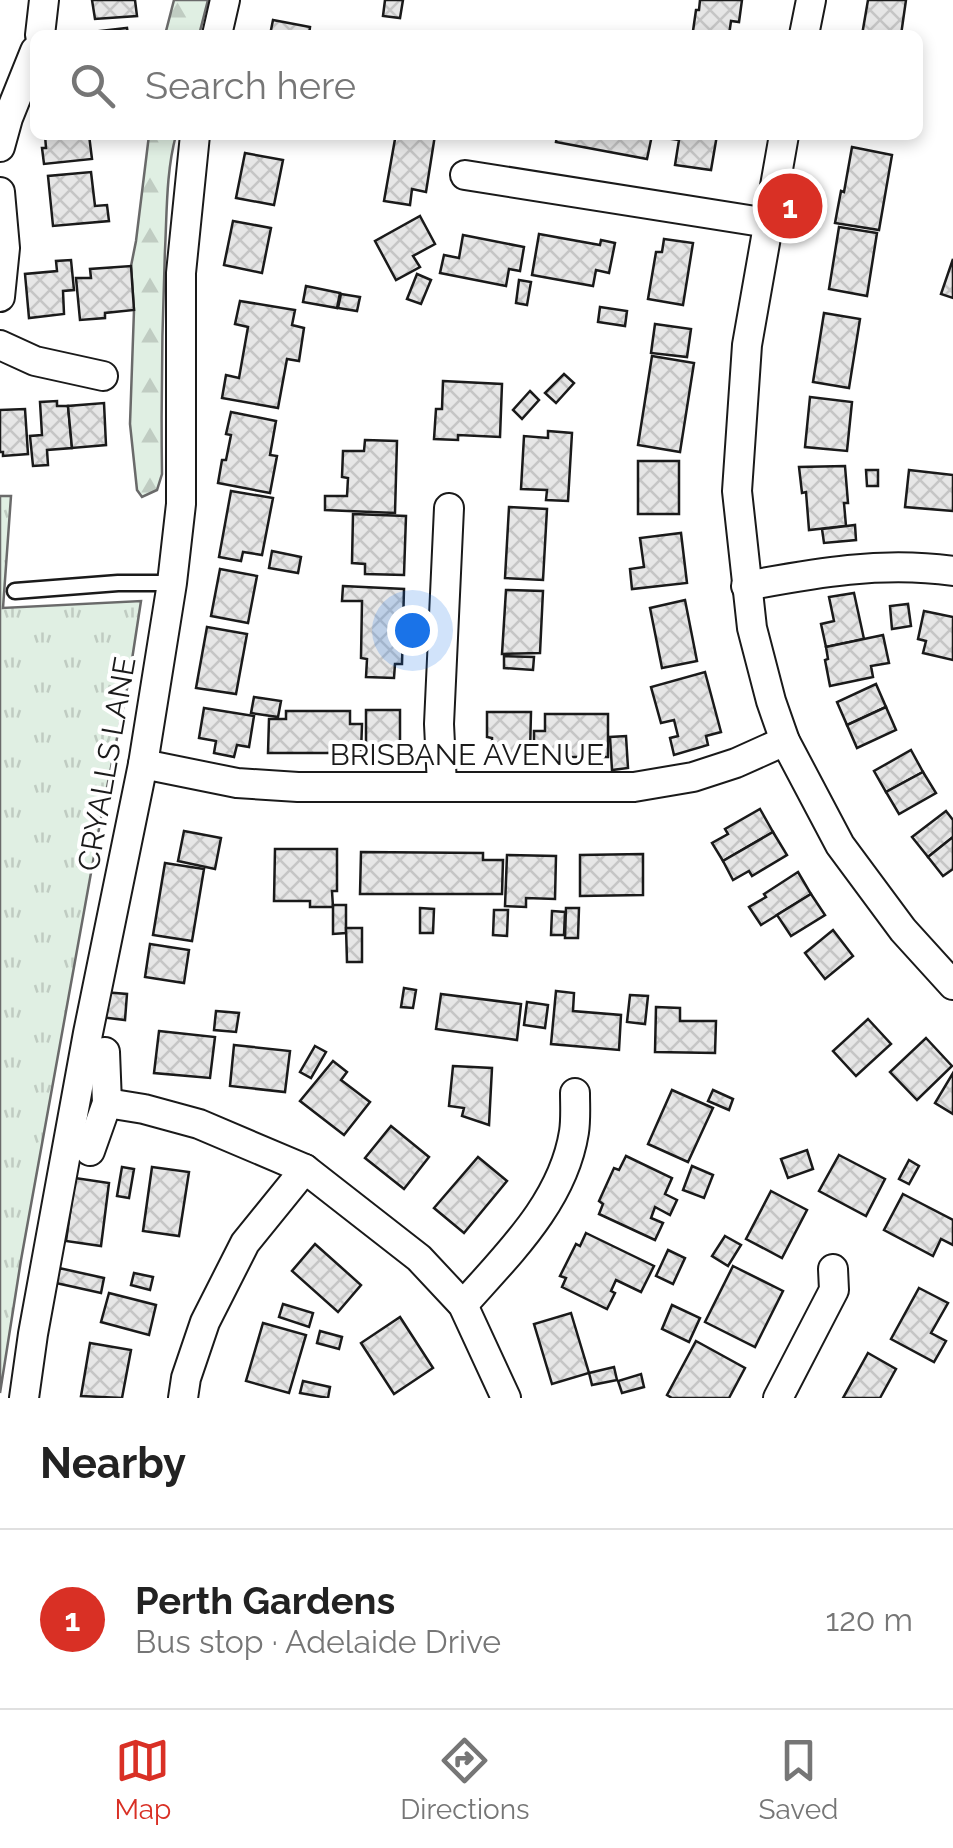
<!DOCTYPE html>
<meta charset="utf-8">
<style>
:root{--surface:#fff;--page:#f2f2f2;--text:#222;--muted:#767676;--line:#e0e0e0;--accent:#d93025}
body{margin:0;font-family:Raleway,sans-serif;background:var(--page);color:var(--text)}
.you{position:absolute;left:412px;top:630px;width:35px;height:35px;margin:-25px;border:8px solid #fff;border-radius:50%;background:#1a73e8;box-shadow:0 0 0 15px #1a73e833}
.badge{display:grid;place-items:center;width:65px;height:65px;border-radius:50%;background:var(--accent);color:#fff;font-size:32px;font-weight:700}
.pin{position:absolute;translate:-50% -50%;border:5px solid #fff;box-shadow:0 2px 10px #0006}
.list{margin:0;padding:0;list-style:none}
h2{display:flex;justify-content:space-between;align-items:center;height:130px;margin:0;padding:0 40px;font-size:42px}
h2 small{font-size:32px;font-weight:400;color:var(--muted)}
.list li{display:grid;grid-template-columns:65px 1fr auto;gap:30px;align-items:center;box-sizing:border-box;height:180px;padding:0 40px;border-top:2px solid var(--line)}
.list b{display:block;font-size:38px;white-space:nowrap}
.list p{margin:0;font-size:32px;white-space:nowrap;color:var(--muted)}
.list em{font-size:32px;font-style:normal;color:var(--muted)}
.icon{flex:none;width:55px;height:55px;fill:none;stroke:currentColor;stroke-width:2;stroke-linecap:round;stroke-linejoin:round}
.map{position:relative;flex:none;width:953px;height:1398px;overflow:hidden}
.search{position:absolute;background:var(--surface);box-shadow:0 5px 15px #0003;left:30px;right:30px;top:30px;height:110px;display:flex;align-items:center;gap:25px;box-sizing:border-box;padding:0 35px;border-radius:15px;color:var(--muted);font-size:38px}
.sheet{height:310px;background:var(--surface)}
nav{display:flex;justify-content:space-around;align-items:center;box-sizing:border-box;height:140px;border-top:2px solid var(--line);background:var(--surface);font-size:28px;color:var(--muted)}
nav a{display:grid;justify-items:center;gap:5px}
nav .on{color:var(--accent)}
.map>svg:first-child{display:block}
.grass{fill:url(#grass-tufts);stroke:#6a6a6a;stroke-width:2.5}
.forest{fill:url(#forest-firs);stroke:#6a6a6a;stroke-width:2.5}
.building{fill:url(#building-cross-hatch);stroke:#1a1a1a;stroke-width:2.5}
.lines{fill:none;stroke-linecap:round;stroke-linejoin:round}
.lane-casing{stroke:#1a1a1a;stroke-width:19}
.street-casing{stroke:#1a1a1a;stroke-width:32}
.lane{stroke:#fff;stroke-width:14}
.street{stroke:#fff;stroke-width:28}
.labels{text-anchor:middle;stroke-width:8;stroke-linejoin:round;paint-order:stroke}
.street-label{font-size:30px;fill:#1a1a1a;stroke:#fff}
</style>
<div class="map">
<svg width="953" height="1398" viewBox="0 0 953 1398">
<defs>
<pattern id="grass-tufts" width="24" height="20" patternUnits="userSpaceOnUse" patternTransform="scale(2.5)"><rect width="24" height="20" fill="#e0efe3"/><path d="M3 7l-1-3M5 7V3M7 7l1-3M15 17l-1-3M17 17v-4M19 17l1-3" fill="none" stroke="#c0ccc2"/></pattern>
<pattern id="forest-firs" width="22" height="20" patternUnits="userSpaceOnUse" patternTransform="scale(2.5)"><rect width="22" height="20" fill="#e0efe3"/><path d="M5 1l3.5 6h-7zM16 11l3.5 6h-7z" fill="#c0ccc2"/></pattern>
<pattern id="building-cross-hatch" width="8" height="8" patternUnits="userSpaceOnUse" patternTransform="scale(2.5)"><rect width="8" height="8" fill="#e6e6e6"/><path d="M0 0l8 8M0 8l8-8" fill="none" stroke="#c5c5c5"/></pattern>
</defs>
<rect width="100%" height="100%" fill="#fff"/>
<polygon class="grass" points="0,496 11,496 3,608 141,601 129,679 102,812 21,1260 0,1393"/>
<g class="forest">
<polygon points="174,0 208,0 199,35 165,35"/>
<path d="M 149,135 L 176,135 C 166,172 167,212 165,250 C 162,325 161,399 162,474 L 157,490 L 142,497 L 137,490 L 130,424 L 134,310 L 131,266 L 136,241 Z"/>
</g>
<g class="building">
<polygon points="92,0 135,0 137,16 95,19"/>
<polygon points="385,0 403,0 400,18 383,16"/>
<polygon points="700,0 742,0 739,22 731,21 729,35 693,31 696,10 699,10"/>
<polygon points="868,0 906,0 901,35 862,35"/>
<polygon points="273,20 310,27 309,35 270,35"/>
<polygon points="127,28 128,35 82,35 82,33"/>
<polygon points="45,135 89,135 92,159 44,164 42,148 46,148"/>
<polygon points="382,135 435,135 426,192 412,189 410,205 384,201 395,139"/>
<polygon points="557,135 652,135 647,159 556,142"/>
<polygon points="666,135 717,135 711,170 675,165 679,140 665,138"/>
<polygon points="852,147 892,155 879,230 835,223 841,191 844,192"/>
<polygon points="245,153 283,160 274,205 236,198"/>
<polygon points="91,172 95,206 107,205 109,221 53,226 48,176"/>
<polygon points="420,216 435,244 413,256 420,267 396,280 375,241"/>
<polygon points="233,221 271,228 262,273 224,265"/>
<polygon points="839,227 877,233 867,296 829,289"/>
<polygon points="539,234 600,245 601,240 615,243 609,273 596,270 593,286 532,275"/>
<polygon points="463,235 524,247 520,271 509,269 506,286 440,273 444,255 459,258"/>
<polygon points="664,239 693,243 683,305 648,299 656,252 662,252"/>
<polygon points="953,259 953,298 941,294"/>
<polygon points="71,260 74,290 63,291 64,314 29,318 25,274 57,271 56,261"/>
<polygon points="131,266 134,310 105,313 105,318 80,320 76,278 91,278 90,269"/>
<polygon points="417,274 431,280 421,304 407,299"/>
<polygon points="519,280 531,282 527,305 516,303"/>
<polygon points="306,286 340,293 337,308 303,302"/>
<polygon points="341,294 360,297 357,311 338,308"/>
<polygon points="240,301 295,310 292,325 304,328 299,361 287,359 278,408 222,398 226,375 239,378 248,327 235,324"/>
<polygon points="600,307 627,311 625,326 598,322"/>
<polygon points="824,313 860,319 849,388 813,382"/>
<polygon points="655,324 691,329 687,357 651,353"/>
<polygon points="652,356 694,363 680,452 638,445"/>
<polygon points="564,374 574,383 556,403 545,393"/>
<polygon points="443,381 502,384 500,437 458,435 458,440 434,439 436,409 442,409"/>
<polygon points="530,391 539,400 522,419 513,410"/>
<polygon points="810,397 852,402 847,451 805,447"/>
<polygon points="57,401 57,406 68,406 72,448 47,450 48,465 33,466 30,436 42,435 40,402"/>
<polygon points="104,403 106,445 72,448 68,406"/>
<polygon points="25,409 28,454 3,456 3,452 0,452 0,410"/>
<polygon points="231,412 276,421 270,455 277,456 270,493 218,483 222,460 226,460 231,435 226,434"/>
<polygon points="548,431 572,433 568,501 546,500 547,490 521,489 524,436 548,438"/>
<polygon points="365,440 397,441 395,513 325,510 325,496 347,496 348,478 342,477 343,451 364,451"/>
<rect x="638" y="461" width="41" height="53"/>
<polygon points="845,466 848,503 844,503 846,526 809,530 806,492 802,493 799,467"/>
<polygon points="866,470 878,470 878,486 867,486"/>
<polygon points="909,470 953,475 953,511 905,507"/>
<polygon points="231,491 273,498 262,555 243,552 241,561 219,557"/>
<polygon points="509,507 547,509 543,580 505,578"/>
<polygon points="353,514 406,516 404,575 365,574 365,564 352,563"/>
<polygon points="855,525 856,540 824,543 822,529"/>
<polygon points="681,533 687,583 632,589 630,569 644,567 640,538"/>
<polygon points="272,551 301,557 298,573 269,568"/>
<polygon points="220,569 257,576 248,623 211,616"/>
<polygon points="343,586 404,589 402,664 395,664 394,678 366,677 367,659 361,658 362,601 342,601"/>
<polygon points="506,590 543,591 540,653 502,654"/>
<polygon points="854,593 864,639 826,647 821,624 834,621 829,597"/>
<polygon points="685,600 697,661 662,668 650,608"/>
<polygon points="908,604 911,626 892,629 890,606"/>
<polygon points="924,611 953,617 953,660 923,653 926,641 918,639"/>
<polygon points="207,627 247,634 236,694 196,688"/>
<polygon points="883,635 889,663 871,666 873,677 830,686 825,660 828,659 826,647"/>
<polygon points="504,656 534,657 533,670 504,668"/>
<polygon points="705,672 721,732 706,736 708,745 674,755 670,738 678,736 674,720 661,723 651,687"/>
<polygon points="876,684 886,707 847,725 837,702"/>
<polygon points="254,697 281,701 278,717 251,713"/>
<polygon points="886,707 896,730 857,748 847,725"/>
<polygon points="204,708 254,716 249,747 237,745 234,757 214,753 216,741 199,738"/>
<rect x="366" y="710" width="34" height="38"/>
<polygon points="286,711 350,711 350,724 362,724 361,753 268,753 269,719 286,719"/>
<polygon points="487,712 531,712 530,753 492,753 492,738 487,737"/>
<polygon points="545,714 608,714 608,757 534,757 534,731 545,731"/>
<polygon points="626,736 628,768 612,770 610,737"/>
<polygon points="911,750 923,772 886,792 874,771"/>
<polygon points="923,772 936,793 899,814 886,792"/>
<polygon points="760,809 773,832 723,861 712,843 728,834 725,829"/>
<polygon points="946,811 953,820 953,837 928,857 912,837"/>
<polygon points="184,831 221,838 215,869 178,861"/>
<polygon points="773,832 787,855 752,876 749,871 733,880 723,861"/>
<polygon points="953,837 953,869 943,876 928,857"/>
<polygon points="275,849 337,849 337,891 332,891 333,907 310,907 310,901 274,901"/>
<polygon points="361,852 483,853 483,860 503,860 502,894 360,894"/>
<polygon points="643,854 643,895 580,896 580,855"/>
<polygon points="507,855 556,856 555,899 526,898 526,907 505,906"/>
<polygon points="165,863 204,869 192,941 153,935"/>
<polygon points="798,872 811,894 761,925 749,907 766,897 764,894"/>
<polygon points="811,894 825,915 791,936 777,915"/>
<polygon points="333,905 346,905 346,933 333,934"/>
<polygon points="420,908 434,909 433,933 420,933"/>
<polygon points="566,908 579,908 578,938 565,938"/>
<polygon points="494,910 508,910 507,936 493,935"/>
<polygon points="552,911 565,912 564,935 551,935"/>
<polygon points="346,928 362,928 362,962 347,962"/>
<polygon points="833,930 853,956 825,979 805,953"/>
<polygon points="150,944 189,950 184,983 145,977"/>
<polygon points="404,988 416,990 413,1008 401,1007"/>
<polygon points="556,991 574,993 573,1011 621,1015 619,1050 551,1044"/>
<polygon points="103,992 127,994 125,1020 100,1017"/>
<polygon points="441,994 521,1004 517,1040 436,1029"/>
<polygon points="630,995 648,996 645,1024 627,1022"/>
<polygon points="527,1002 548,1005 545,1028 524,1025"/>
<polygon points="656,1007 680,1008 680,1021 716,1021 715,1053 655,1052"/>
<polygon points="216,1011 239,1013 236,1032 214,1030"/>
<polygon points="868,1019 891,1044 856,1076 833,1051"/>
<polygon points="159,1031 215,1037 210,1078 154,1073"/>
<polygon points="926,1038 952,1066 917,1100 890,1072"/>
<polygon points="234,1045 290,1051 285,1092 230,1086"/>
<polygon points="315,1046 326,1052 311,1078 300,1072"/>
<polygon points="333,1061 347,1072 341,1080 370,1102 344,1135 300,1101"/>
<polygon points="453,1066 492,1068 489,1125 462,1116 464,1108 449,1106"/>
<polygon points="953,1073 953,1114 935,1103"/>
<polygon points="672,1090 713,1108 688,1162 648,1144"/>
<polygon points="713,1090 733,1099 729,1110 708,1101"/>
<polygon points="391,1126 429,1157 404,1189 365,1158"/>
<polygon points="807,1150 813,1169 788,1178 781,1159"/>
<polygon points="839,1155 885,1179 866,1216 819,1191"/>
<polygon points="626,1156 672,1178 665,1194 677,1200 670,1215 655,1207 651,1218 663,1223 655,1240 599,1214 603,1204 599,1201 614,1168 619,1170"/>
<polygon points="478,1157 507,1181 464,1233 434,1208"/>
<polygon points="909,1160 919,1166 909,1184 899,1179"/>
<polygon points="692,1166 713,1175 704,1198 683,1190"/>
<polygon points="122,1167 134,1169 129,1198 117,1196"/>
<polygon points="152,1167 189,1172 179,1236 143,1231"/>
<polygon points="75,1178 109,1183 101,1246 66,1241"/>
<polygon points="771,1191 807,1210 782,1258 746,1239"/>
<polygon points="903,1194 953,1220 953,1245 941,1239 933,1256 884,1230"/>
<polygon points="586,1233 654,1266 641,1292 616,1280 611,1291 615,1293 607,1309 562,1287 566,1278 560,1276 576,1244 580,1246"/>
<polygon points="725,1236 741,1245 728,1266 712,1256"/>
<polygon points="315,1244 361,1285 338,1312 292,1271"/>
<polygon points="668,1250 685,1258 673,1284 656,1276"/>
<polygon points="733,1266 783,1291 755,1347 705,1322"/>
<polygon points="59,1268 104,1278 101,1293 56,1283"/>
<polygon points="134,1273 153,1277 150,1290 131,1285"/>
<polygon points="919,1288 948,1303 931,1333 946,1341 934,1362 891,1339"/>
<polygon points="109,1293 156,1305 149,1335 101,1322"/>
<polygon points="283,1304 313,1313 309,1327 279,1317"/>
<polygon points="672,1305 700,1318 689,1342 662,1329"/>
<polygon points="571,1313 589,1373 552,1384 534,1324"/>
<polygon points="400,1317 433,1368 394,1394 361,1343"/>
<polygon points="263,1323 306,1335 289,1393 246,1381"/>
<polygon points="320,1331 342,1337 339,1349 317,1343"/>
<polygon points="696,1341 745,1368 729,1398 672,1398 667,1395"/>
<polygon points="90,1343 131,1350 122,1398 81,1396"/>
<polygon points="868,1353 896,1369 880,1398 843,1398"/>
<polygon points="614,1367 617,1380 592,1385 589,1373"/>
<polygon points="641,1374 644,1387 622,1393 618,1381"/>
<polygon points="303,1381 330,1387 328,1398 300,1393"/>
</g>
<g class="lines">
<g class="lane-casing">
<polyline id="lane" points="15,591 118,583 172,583"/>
</g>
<g class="street-casing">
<g id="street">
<polyline points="40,35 44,0"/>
<polyline points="217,35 225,0"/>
<polyline points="804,35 811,0"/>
<polyline points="784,135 747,345 737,491 752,628 771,701 785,741 840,845 903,930 953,985"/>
<polyline points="0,147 8,118 35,51"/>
<polyline points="465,175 768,223"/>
<polyline points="0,192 5,248 0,297"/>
<polyline points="0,345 35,361 103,376"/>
<path d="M 746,586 C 815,573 882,561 953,571"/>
<polyline points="143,764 237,783 298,787 634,787 693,777 736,763 785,741"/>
<polyline points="442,785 439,724 449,508"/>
<polyline points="107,1103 144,1109 199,1124 305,1169 419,1258 463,1305 506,1398"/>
<polyline points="90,1151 107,1103 105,1052"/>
<path d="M 463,1305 C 508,1254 563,1202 574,1132 C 576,1119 575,1106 575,1093"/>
<polyline points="24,1398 33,1334 88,1033 143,764 172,583 181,504 181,273 195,135"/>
<polyline points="183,1398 186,1378 205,1322 245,1243 305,1169"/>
<polyline points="778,1398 834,1290 833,1269"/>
</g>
</g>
<use href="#lane" class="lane"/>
<use href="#street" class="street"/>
</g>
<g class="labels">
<g class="street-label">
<text x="467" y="765">BRISBANE AVENUE</text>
<text transform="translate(107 764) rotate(-80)" y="10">CRYALLS LANE</text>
</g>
</g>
</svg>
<div class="you"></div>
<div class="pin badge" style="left:790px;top:206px">1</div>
<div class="search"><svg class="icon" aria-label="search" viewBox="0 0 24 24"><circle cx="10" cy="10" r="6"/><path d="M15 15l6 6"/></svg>Search here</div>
</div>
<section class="sheet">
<h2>Nearby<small></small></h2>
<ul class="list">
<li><span class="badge">1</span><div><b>Perth Gardens</b><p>Bus stop · Adelaide Drive</p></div><em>120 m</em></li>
</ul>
</section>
<nav>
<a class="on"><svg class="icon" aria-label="map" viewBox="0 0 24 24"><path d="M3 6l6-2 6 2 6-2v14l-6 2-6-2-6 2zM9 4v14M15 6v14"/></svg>Map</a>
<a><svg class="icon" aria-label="directions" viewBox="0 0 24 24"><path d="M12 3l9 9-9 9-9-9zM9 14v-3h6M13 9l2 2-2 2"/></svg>Directions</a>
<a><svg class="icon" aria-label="saved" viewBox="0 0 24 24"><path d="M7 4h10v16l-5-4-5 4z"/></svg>Saved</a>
</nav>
